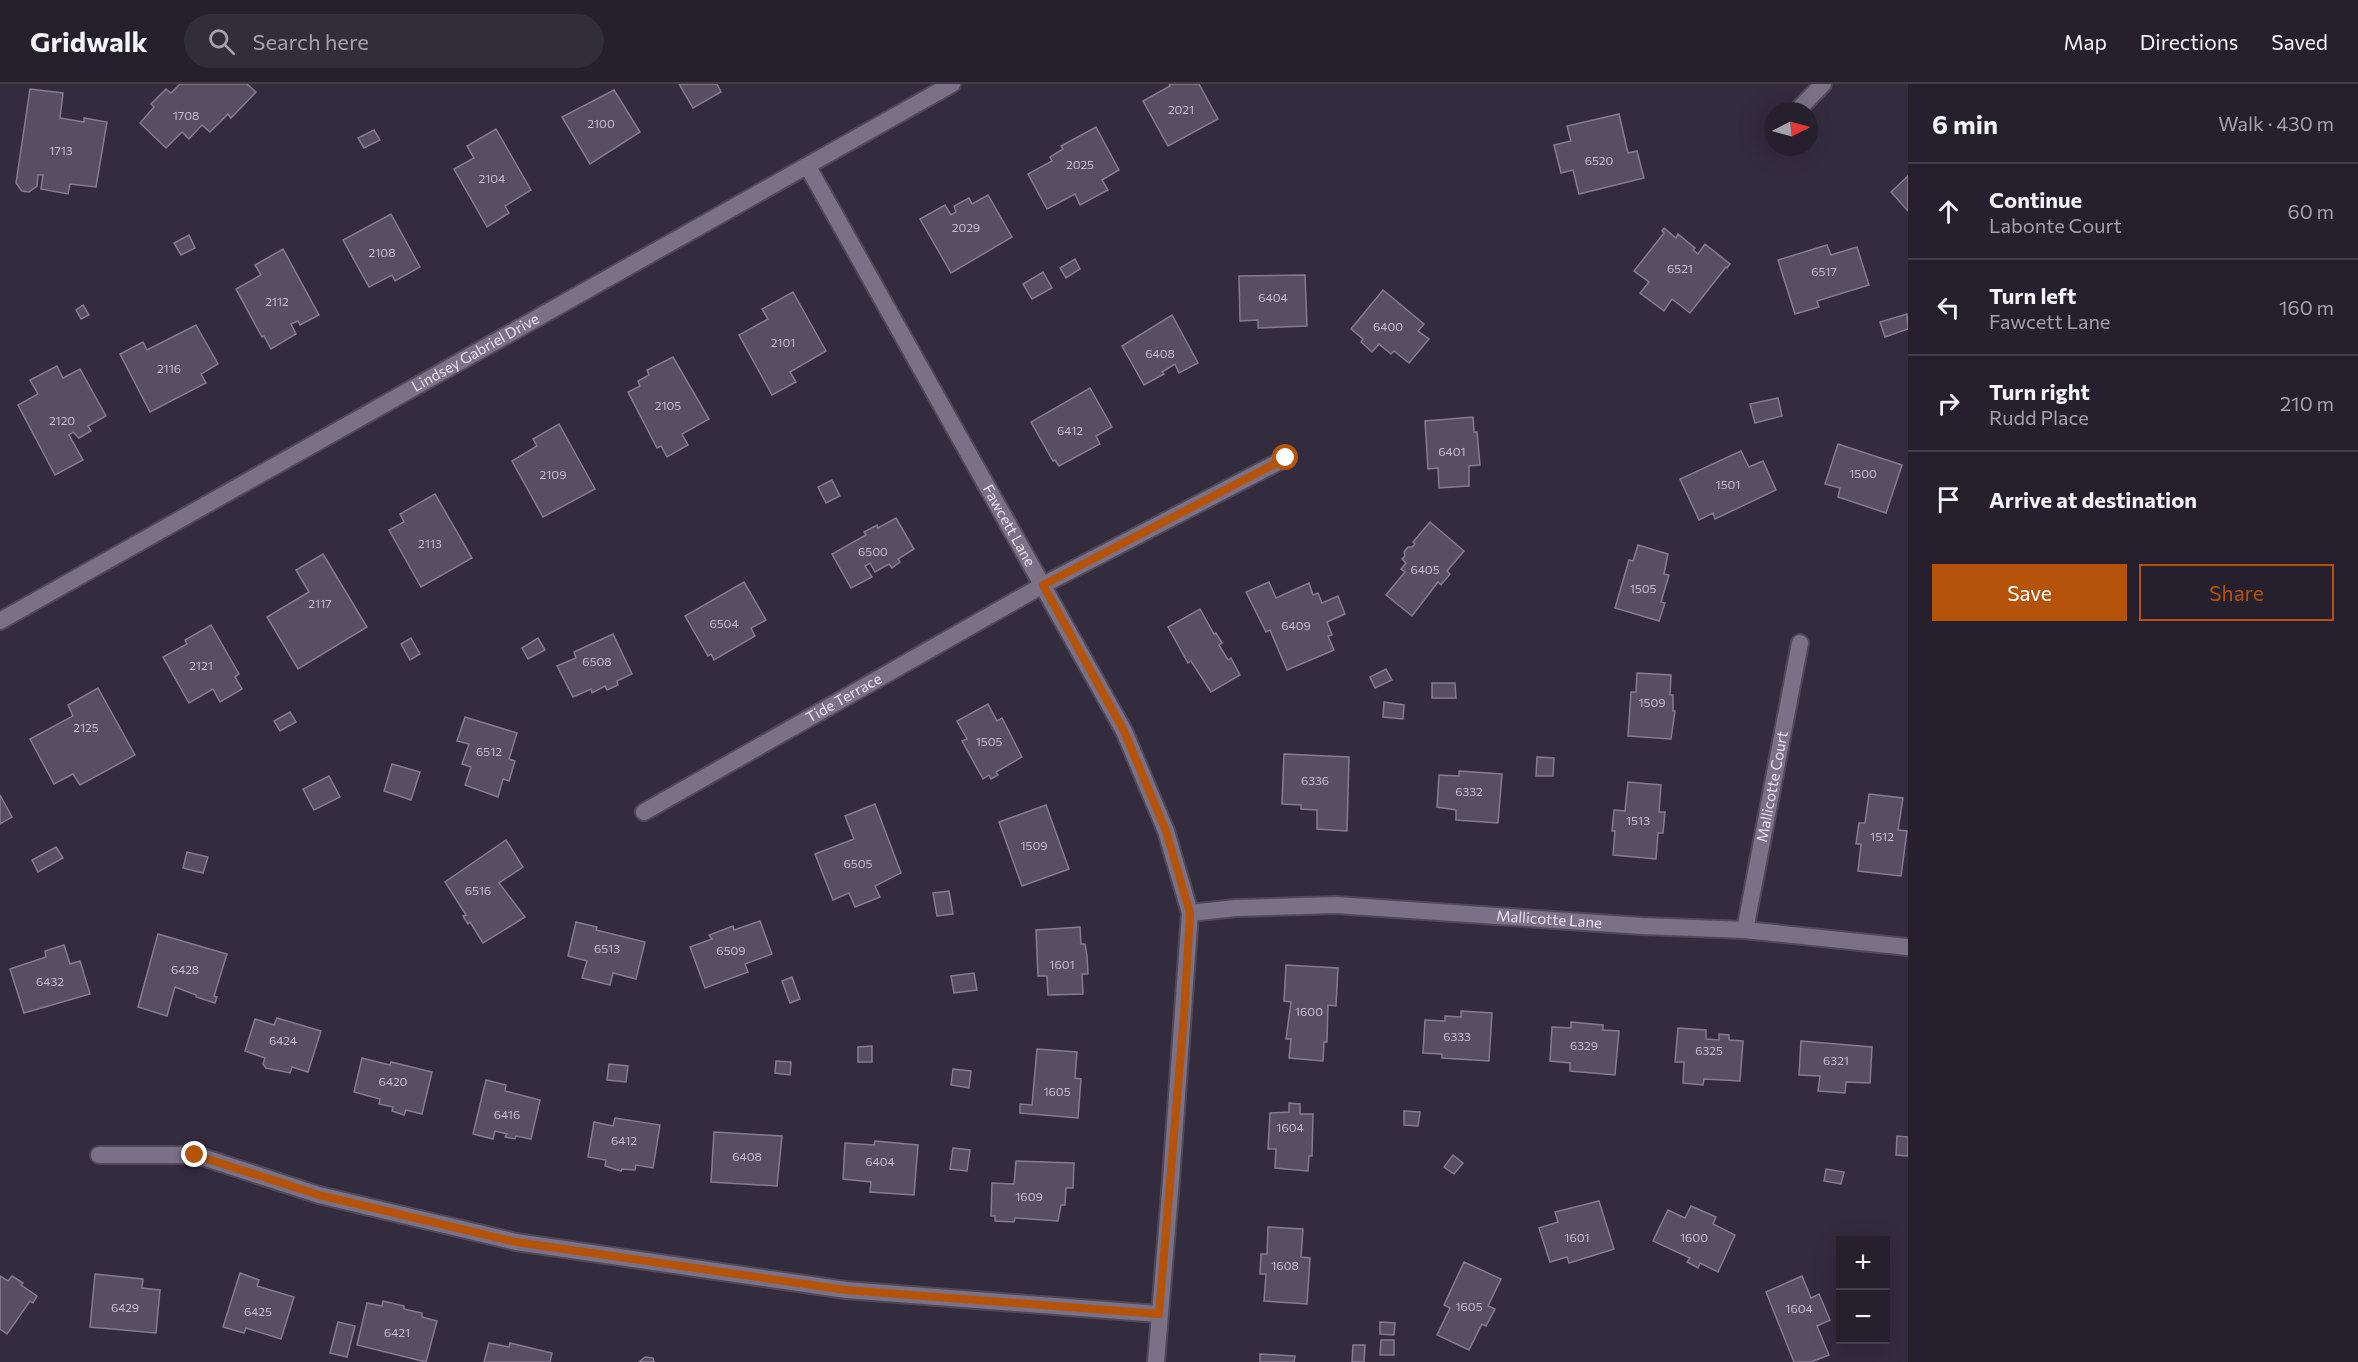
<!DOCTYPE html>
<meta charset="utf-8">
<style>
:root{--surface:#26202e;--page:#322d3a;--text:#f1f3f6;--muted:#a4a3aa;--line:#423e4a;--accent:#b45309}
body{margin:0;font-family:Commissioner,sans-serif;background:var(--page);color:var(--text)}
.controls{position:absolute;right:18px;bottom:18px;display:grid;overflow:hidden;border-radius:0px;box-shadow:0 6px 24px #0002}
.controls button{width:54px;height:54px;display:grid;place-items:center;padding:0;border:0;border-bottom:2px solid var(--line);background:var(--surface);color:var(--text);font:30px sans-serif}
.compass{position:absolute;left:1764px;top:18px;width:54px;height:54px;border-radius:50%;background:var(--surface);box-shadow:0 6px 24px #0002;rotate:84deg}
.stop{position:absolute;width:18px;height:18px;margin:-14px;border:4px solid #b45309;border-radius:50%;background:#fff}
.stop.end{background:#b45309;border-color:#fff;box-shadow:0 2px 6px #0008}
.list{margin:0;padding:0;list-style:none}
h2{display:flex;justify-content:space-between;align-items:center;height:78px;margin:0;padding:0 24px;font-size:26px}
h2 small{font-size:20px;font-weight:400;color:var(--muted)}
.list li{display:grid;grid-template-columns:39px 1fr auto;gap:18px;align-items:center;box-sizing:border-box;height:96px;padding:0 24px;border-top:2px solid var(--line)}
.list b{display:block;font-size:22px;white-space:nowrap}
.list p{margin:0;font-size:20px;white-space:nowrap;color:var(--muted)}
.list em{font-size:20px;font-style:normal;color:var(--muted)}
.actions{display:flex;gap:12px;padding:18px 24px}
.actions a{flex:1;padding:14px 0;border:2px solid var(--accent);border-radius:0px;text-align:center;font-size:21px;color:var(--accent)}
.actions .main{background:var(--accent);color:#fff}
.icon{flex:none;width:33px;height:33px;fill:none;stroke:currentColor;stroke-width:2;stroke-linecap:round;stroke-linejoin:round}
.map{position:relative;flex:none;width:1908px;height:1278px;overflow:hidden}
header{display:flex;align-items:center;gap:36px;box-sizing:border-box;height:84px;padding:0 30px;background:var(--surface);border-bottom:2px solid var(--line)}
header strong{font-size:28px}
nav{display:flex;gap:33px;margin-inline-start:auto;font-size:21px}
.search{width:420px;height:54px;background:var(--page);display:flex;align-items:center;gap:15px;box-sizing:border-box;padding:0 21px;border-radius:33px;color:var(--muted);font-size:22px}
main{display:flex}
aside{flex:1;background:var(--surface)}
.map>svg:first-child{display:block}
.building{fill:#574e62;stroke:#857c92;stroke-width:1.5}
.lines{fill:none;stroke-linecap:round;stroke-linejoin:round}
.minor-casing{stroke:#504959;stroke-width:20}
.minor{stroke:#7a7187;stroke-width:16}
.route{stroke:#b45309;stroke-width:8}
.labels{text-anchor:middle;stroke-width:6;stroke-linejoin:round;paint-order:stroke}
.number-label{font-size:12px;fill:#c3bdcb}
.street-label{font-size:15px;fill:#e7e2ee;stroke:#332b3e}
</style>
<header>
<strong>Gridwalk</strong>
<div class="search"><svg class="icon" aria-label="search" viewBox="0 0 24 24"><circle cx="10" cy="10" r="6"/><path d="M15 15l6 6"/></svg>Search here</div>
<nav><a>Map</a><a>Directions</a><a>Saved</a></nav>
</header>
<main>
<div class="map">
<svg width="1908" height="1278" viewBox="0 0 1908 1278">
<rect width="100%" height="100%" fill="#332b3e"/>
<g class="building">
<polygon points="180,0 247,0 256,8 231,34 228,30 210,48 202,41 189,55 182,48 166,64 140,39 154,23 151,20 166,5 171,9"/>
<polygon points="679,0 717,0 721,8 693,24"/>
<polygon points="1169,0 1199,0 1218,35 1168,62 1143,17 1170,2"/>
<polygon points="30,5 63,9 60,34 84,38 84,34 107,38 96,103 70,100 68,110 41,105 43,91 38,91 37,102 29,108 22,107 16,99"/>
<polygon points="614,6 640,48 590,80 562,33"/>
<polygon points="1619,30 1628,69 1637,67 1644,94 1579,110 1573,86 1561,89 1554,61 1571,57 1567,42"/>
<polygon points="1096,43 1119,86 1102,96 1108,106 1080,121 1075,110 1047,125 1028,90 1052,77 1050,73 1063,65 1061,62"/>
<polygon points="496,45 531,106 505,122 509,129 487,143 454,85 474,74 467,62"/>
<polygon points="374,46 380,56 364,64 358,54"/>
<polygon points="1908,92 1908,127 1891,108"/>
<polygon points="988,111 1012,153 951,189 920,135 945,121 951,131 956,128 954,122 969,114 972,120"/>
<polygon points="391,130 420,183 395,197 392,191 369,203 343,156"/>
<polygon points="1664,144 1676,154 1678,150 1695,164 1693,166 1698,170 1705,160 1730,180 1727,184 1726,183 1690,229 1672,215 1664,227 1640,209 1649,198 1634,187 1664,149 1662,147"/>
<polygon points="189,151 195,164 181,171 174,159"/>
<polygon points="1827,161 1831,171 1857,163 1869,201 1817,217 1819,223 1795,230 1778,176"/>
<polygon points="283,165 319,231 300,241 298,237 291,240 296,250 271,265 264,252 262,253 236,205 261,191 255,181"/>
<polygon points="1075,175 1080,185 1066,194 1060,184"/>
<polygon points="1043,188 1052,204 1032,215 1023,200"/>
<polygon points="1305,191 1307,242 1258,244 1258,236 1240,237 1239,192"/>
<polygon points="1383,206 1424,240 1418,247 1429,255 1409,279 1394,267 1391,270 1379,260 1372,268 1361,258 1363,255 1351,245"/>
<polygon points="793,208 826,267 790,288 796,298 772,311 739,251 768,235 762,225"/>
<polygon points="83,221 89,231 81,235 76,226"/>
<polygon points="1907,230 1908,245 1885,253 1880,238"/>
<polygon points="1172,231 1198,279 1179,289 1175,280 1162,288 1164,290 1144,301 1122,262"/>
<polygon points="196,241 218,280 201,290 206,299 150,328 120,270 143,258 147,266"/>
<polygon points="673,273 709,335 682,350 688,361 667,373 661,362 657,364 628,308 640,302 638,297 649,291 647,286"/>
<polygon points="57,282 63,294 80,285 106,332 88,342 91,347 79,354 73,348 69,351 83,376 55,391 18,321 38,310 30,296"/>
<polygon points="1090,304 1112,343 1096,352 1100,360 1059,382 1055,376 1053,377 1031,338"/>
<polygon points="1778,314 1782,332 1755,339 1750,320"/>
<polygon points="1473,333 1474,348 1477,348 1480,381 1469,382 1469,402 1439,404 1438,384 1428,385 1425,337"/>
<polygon points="559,340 595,405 543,433 512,377 537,362 533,355"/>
<polygon points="1838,360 1902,381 1886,429 1838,413 1840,404 1825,400"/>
<polygon points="1741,367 1749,383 1763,377 1776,406 1715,435 1713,429 1699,436 1680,395"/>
<polygon points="832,396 840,412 826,419 818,403"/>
<polygon points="435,410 472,474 421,503 389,446 404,438 400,430"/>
<polygon points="896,434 914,465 898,475 900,478 892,484 889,480 875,488 870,479 865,482 872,493 851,504 832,470 866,451 864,448 877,441 878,444"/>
<polygon points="1430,438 1464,467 1447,487 1450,490 1441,501 1438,498 1412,532 1386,511 1405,488 1401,485 1406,479 1402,475 1405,472 1404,468 1408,463 1412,463 1415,460 1413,458"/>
<polygon points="1638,461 1668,470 1664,490 1669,491 1661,518 1665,519 1659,537 1615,524 1629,476 1633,477"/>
<polygon points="323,470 367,543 298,585 267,533 309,508 296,486"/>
<polygon points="744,498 766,536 751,544 755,552 714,576 711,570 708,572 685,532"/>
<polygon points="1269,498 1276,514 1309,499 1313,511 1318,509 1322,519 1338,512 1345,530 1327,538 1332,551 1328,552 1334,566 1287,586 1270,546 1266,548 1246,508"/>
<polygon points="1200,525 1214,550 1216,549 1222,559 1219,561 1228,576 1231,574 1240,591 1211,608 1191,577 1188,579 1168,543"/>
<polygon points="211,541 239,590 235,593 242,605 220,618 213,605 189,619 163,573 187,560 185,556"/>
<polygon points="613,550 632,590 617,597 618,601 607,606 605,602 592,609 591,605 573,613 557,582 576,574 574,568"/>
<polygon points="411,554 420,570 410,576 401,560"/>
<polygon points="538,554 545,566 528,575 522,564"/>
<polygon points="1386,585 1392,596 1375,604 1370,593"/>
<polygon points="1637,589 1671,591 1670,611 1673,611 1673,627 1675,627 1671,655 1628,652 1631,608 1636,608"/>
<polygon points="1432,599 1455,599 1456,614 1432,614"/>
<polygon points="98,604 135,671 80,701 73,690 54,700 30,655 73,632 68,621"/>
<polygon points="1384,618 1404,621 1403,635 1383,633"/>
<polygon points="988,620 997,637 1002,634 1022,673 996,688 998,691 991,695 989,691 983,695 962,657 967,655 957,637"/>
<polygon points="290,628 296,638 280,647 274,637"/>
<polygon points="465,633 517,649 509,675 515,677 509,697 503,695 498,713 465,701 471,683 462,680 469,660 457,657"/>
<polygon points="1284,670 1349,673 1347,747 1317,745 1317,726 1301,725 1301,721 1282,720"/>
<polygon points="1537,673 1554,674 1553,692 1536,692"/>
<polygon points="392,680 420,688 411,716 384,707"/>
<polygon points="1459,687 1502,690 1498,739 1456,736 1456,726 1437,723 1439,691 1459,692"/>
<polygon points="329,692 340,713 314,726 303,705"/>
<polygon points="1628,698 1661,701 1659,728 1665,728 1663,749 1658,749 1656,775 1613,771 1615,747 1612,747 1614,726 1625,727"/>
<polygon points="1869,710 1903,714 1898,746 1907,747 1901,792 1858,787 1861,760 1856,760 1859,739 1865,739"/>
<polygon points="0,711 12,733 0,740"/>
<polygon points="875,720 901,789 875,802 880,813 855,823 849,809 833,816 815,770 854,755 845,732"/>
<polygon points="1046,721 1069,785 1022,802 999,738"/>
<polygon points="506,756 523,783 499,799 525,833 483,859 470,838 468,840 463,832 466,831 445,798"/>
<polygon points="56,763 63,774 38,788 32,776"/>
<polygon points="187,768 208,773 203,789 183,784"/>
<polygon points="949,807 953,830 937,832 933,809"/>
<polygon points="760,837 772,870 745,880 748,888 705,904 690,863 712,855 709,851 733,842 734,846"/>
<polygon points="576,838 597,843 596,846 645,858 636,895 613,889 610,901 582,894 587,877 568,872"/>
<polygon points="1080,843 1081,860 1085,860 1087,872 1088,890 1082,890 1083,910 1048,911 1047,892 1038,892 1036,846"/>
<polygon points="158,850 227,870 214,912 217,913 215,919 196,913 196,911 175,903 167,932 138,923"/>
<polygon points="64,861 70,880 80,877 90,910 24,929 10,885 46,873 45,867"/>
<polygon points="1286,881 1338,884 1336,922 1328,921 1327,958 1324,958 1323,977 1289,974 1291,955 1286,955 1291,918 1284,917"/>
<polygon points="974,889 977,906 954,909 951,892"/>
<polygon points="792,893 800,915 790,919 782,897"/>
<polygon points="1461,927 1492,929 1489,977 1442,974 1442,970 1423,969 1425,936 1445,937 1445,932 1461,933"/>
<polygon points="277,934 321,947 308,988 292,983 290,989 266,984 263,980 265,974 245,967 255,935 274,941"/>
<polygon points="1571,938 1603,941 1603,946 1619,947 1615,991 1570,987 1570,979 1550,977 1552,943 1571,944"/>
<polygon points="1678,944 1706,946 1706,955 1719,956 1719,950 1729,951 1729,956 1743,957 1740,997 1704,995 1703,1001 1683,999 1684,978 1675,978"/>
<polygon points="1801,957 1872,963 1870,999 1846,998 1845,1009 1818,1007 1820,992 1799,991"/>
<polygon points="872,962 872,978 858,978 858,963"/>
<polygon points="1037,965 1077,968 1075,994 1081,995 1078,1034 1020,1029 1020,1020 1032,1021"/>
<polygon points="362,974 390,981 391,978 432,988 422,1030 406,1026 404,1031 392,1027 393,1023 379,1020 380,1015 354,1008"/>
<polygon points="776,977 791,978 790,991 775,989"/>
<polygon points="609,980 628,982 626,998 607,996"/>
<polygon points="953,985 971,987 969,1004 951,1001"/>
<polygon points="486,996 506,1001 505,1007 540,1016 531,1055 516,1052 515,1055 505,1053 507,1050 495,1047 493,1055 473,1050"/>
<polygon points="1289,1019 1300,1020 1300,1030 1313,1030 1312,1072 1309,1072 1308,1087 1275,1084 1276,1065 1268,1065 1270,1029 1289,1028"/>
<polygon points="1404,1027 1420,1028 1418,1042 1404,1041"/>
<polygon points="615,1034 660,1041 653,1084 636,1081 635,1086 622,1085 621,1087 605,1082 606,1076 588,1073 594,1038 613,1042"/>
<polygon points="714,1048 782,1052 777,1102 711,1098"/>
<polygon points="1897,1052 1908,1053 1908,1072 1896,1071"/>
<polygon points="875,1057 918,1061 914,1111 870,1108 871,1098 843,1095 845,1059 874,1061"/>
<polygon points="953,1064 970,1066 967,1087 950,1085"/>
<polygon points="1453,1071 1463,1079 1454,1090 1444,1083"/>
<polygon points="1016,1077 1074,1079 1073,1104 1066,1104 1065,1121 1061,1121 1058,1137 1015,1134 1014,1138 995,1137 995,1132 991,1132 992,1099 1014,1100"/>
<polygon points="1826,1085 1844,1088 1841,1100 1824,1097"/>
<polygon points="1599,1117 1614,1165 1569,1179 1567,1173 1550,1178 1539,1144 1558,1138 1555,1128"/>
<polygon points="1691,1122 1716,1133 1713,1140 1735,1151 1718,1188 1700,1179 1698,1184 1687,1178 1690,1174 1653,1157 1668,1126 1685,1134"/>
<polygon points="1268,1143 1303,1145 1301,1173 1310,1174 1307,1220 1264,1217 1266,1190 1260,1190 1261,1170 1267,1170"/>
<polygon points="1464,1178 1501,1195 1488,1222 1495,1225 1486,1242 1482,1240 1469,1266 1437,1251 1450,1224 1444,1221"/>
<polygon points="240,1189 259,1196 257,1202 294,1213 281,1255 246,1244 244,1249 223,1243"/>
<polygon points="95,1190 143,1195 142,1204 160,1206 156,1249 90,1243"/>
<polygon points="0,1192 8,1197 12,1192 23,1199 21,1201 37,1212 33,1219 30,1217 7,1250 0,1245"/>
<polygon points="1802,1192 1811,1214 1819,1210 1830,1236 1817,1242 1829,1271 1811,1278 1794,1278 1766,1208"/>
<polygon points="383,1217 404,1222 404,1225 422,1229 422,1233 437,1237 426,1278 357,1261 367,1219 382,1222"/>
<polygon points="338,1238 355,1242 347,1273 330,1269"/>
<polygon points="1380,1238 1395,1239 1394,1251 1380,1250"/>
<polygon points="1381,1256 1394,1256 1394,1271 1380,1271"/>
<polygon points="489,1259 509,1263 510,1259 552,1269 550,1278 484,1278"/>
<polygon points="1353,1261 1365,1261 1364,1278 1352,1278"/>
<polygon points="1260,1270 1295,1272 1294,1278 1260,1278"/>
<polygon points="645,1273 653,1274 654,1278 639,1278"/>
</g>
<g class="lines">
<g class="minor-casing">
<g id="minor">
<polyline points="1797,27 1823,0"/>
<path id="s1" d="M 808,83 L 1124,647 L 1166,747 L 1190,829 L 1171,1096 L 1156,1278"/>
<path id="s2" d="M 0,537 L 952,0"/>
<path id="s3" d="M 644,728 L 1043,501 L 1286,374"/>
<path id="s4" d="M 1190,829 L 1236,824 L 1336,821 L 1642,842 L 1745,846 L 1908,863"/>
<path id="s5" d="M 1745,846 L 1800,559"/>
<polyline points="99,1071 196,1071 319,1111 516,1158 846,1206 1159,1230"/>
</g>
</g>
<use href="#minor" class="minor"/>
</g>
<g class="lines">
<polyline class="route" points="195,1071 319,1111 516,1158 846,1206 1159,1230 1184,931 1190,829 1166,747 1124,647 1043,501 1286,374"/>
</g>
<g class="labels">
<g class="number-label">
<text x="1181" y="30">2021</text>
<text x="186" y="36">1708</text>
<text x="601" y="44">2100</text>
<text x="61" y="71">1713</text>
<text x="1599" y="81">6520</text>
<text x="1080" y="85">2025</text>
<text x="492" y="99">2104</text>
<text x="966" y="148">2029</text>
<text x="382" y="173">2108</text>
<text x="1680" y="189">6521</text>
<text x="1824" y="192">6517</text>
<text x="1273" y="218">6404</text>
<text x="277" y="222">2112</text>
<text x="1388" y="247">6400</text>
<text x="783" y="263">2101</text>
<text x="1160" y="274">6408</text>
<text x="169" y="289">2116</text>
<text x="668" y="326">2105</text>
<text x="62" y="341">2120</text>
<text x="1070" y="351">6412</text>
<text x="1452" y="372">6401</text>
<text x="1863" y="394">1500</text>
<text x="553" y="395">2109</text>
<text x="1728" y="405">1501</text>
<text x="430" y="464">2113</text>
<text x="873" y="472">6500</text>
<text x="1425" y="490">6405</text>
<text x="1643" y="509">1505</text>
<text x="320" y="524">2117</text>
<text x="724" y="544">6504</text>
<text x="1296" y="546">6409</text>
<text x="597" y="582">6508</text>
<text x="201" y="586">2121</text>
<text x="1652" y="623">1509</text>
<text x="86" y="648">2125</text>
<text x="989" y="662">1505</text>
<text x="489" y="672">6512</text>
<text x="1315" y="701">6336</text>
<text x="1469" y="712">6332</text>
<text x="1638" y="741">1513</text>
<text x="1882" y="757">1512</text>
<text x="1034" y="766">1509</text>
<text x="858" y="784">6505</text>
<text x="478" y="811">6516</text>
<text x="607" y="869">6513</text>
<text x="731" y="871">6509</text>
<text x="1062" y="885">1601</text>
<text x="185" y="890">6428</text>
<text x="50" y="902">6432</text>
<text x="1309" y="932">1600</text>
<text x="1457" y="957">6333</text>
<text x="283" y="961">6424</text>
<text x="1584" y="966">6329</text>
<text x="1709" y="971">6325</text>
<text x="1836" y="981">6321</text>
<text x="393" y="1002">6420</text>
<text x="1057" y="1012">1605</text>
<text x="507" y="1035">6416</text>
<text x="1290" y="1048">1604</text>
<text x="624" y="1061">6412</text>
<text x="747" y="1077">6408</text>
<text x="880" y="1082">6404</text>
<text x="1029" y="1117">1609</text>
<text x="1577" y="1158">1601</text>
<text x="1694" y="1158">1600</text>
<text x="1285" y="1186">1608</text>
<text x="1469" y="1227">1605</text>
<text x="125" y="1228">6429</text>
<text x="1799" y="1229">1604</text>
<text x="258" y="1232">6425</text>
<text x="397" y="1253">6421</text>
</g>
<g class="street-label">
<text dy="5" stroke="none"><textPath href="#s2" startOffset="546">Lindsey Gabriel Drive</textPath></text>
<text dy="5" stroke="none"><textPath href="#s1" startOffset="411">Fawcett Lane</textPath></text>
<text dy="5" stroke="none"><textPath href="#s3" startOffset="230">Tide Terrace</textPath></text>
<text dy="5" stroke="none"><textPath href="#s5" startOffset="146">Mallicotte Court</textPath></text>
<text dy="5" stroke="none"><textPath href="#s4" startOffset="360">Mallicotte Lane</textPath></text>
</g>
</g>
</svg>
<div class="controls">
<button>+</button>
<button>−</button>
</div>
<svg class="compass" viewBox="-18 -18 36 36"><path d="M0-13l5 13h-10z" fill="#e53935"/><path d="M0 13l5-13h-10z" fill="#a4a3aa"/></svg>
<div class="stop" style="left:1286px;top:374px"></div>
<div class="stop end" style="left:195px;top:1071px"></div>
</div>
<aside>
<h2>6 min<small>Walk · 430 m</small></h2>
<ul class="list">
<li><svg class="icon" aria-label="ahead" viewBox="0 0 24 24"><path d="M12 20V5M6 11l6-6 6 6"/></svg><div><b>Continue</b><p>Labonte Court</p></div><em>60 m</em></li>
<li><svg class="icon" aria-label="left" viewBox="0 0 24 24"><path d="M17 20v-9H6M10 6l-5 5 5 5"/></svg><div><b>Turn left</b><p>Fawcett Lane</p></div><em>160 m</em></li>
<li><svg class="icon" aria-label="right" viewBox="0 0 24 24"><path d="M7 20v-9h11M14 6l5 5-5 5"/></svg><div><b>Turn right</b><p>Rudd Place</p></div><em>210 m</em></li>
<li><svg class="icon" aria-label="arrive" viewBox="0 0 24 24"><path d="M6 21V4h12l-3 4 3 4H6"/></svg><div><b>Arrive at destination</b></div></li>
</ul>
<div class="actions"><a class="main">Save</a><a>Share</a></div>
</aside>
</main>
